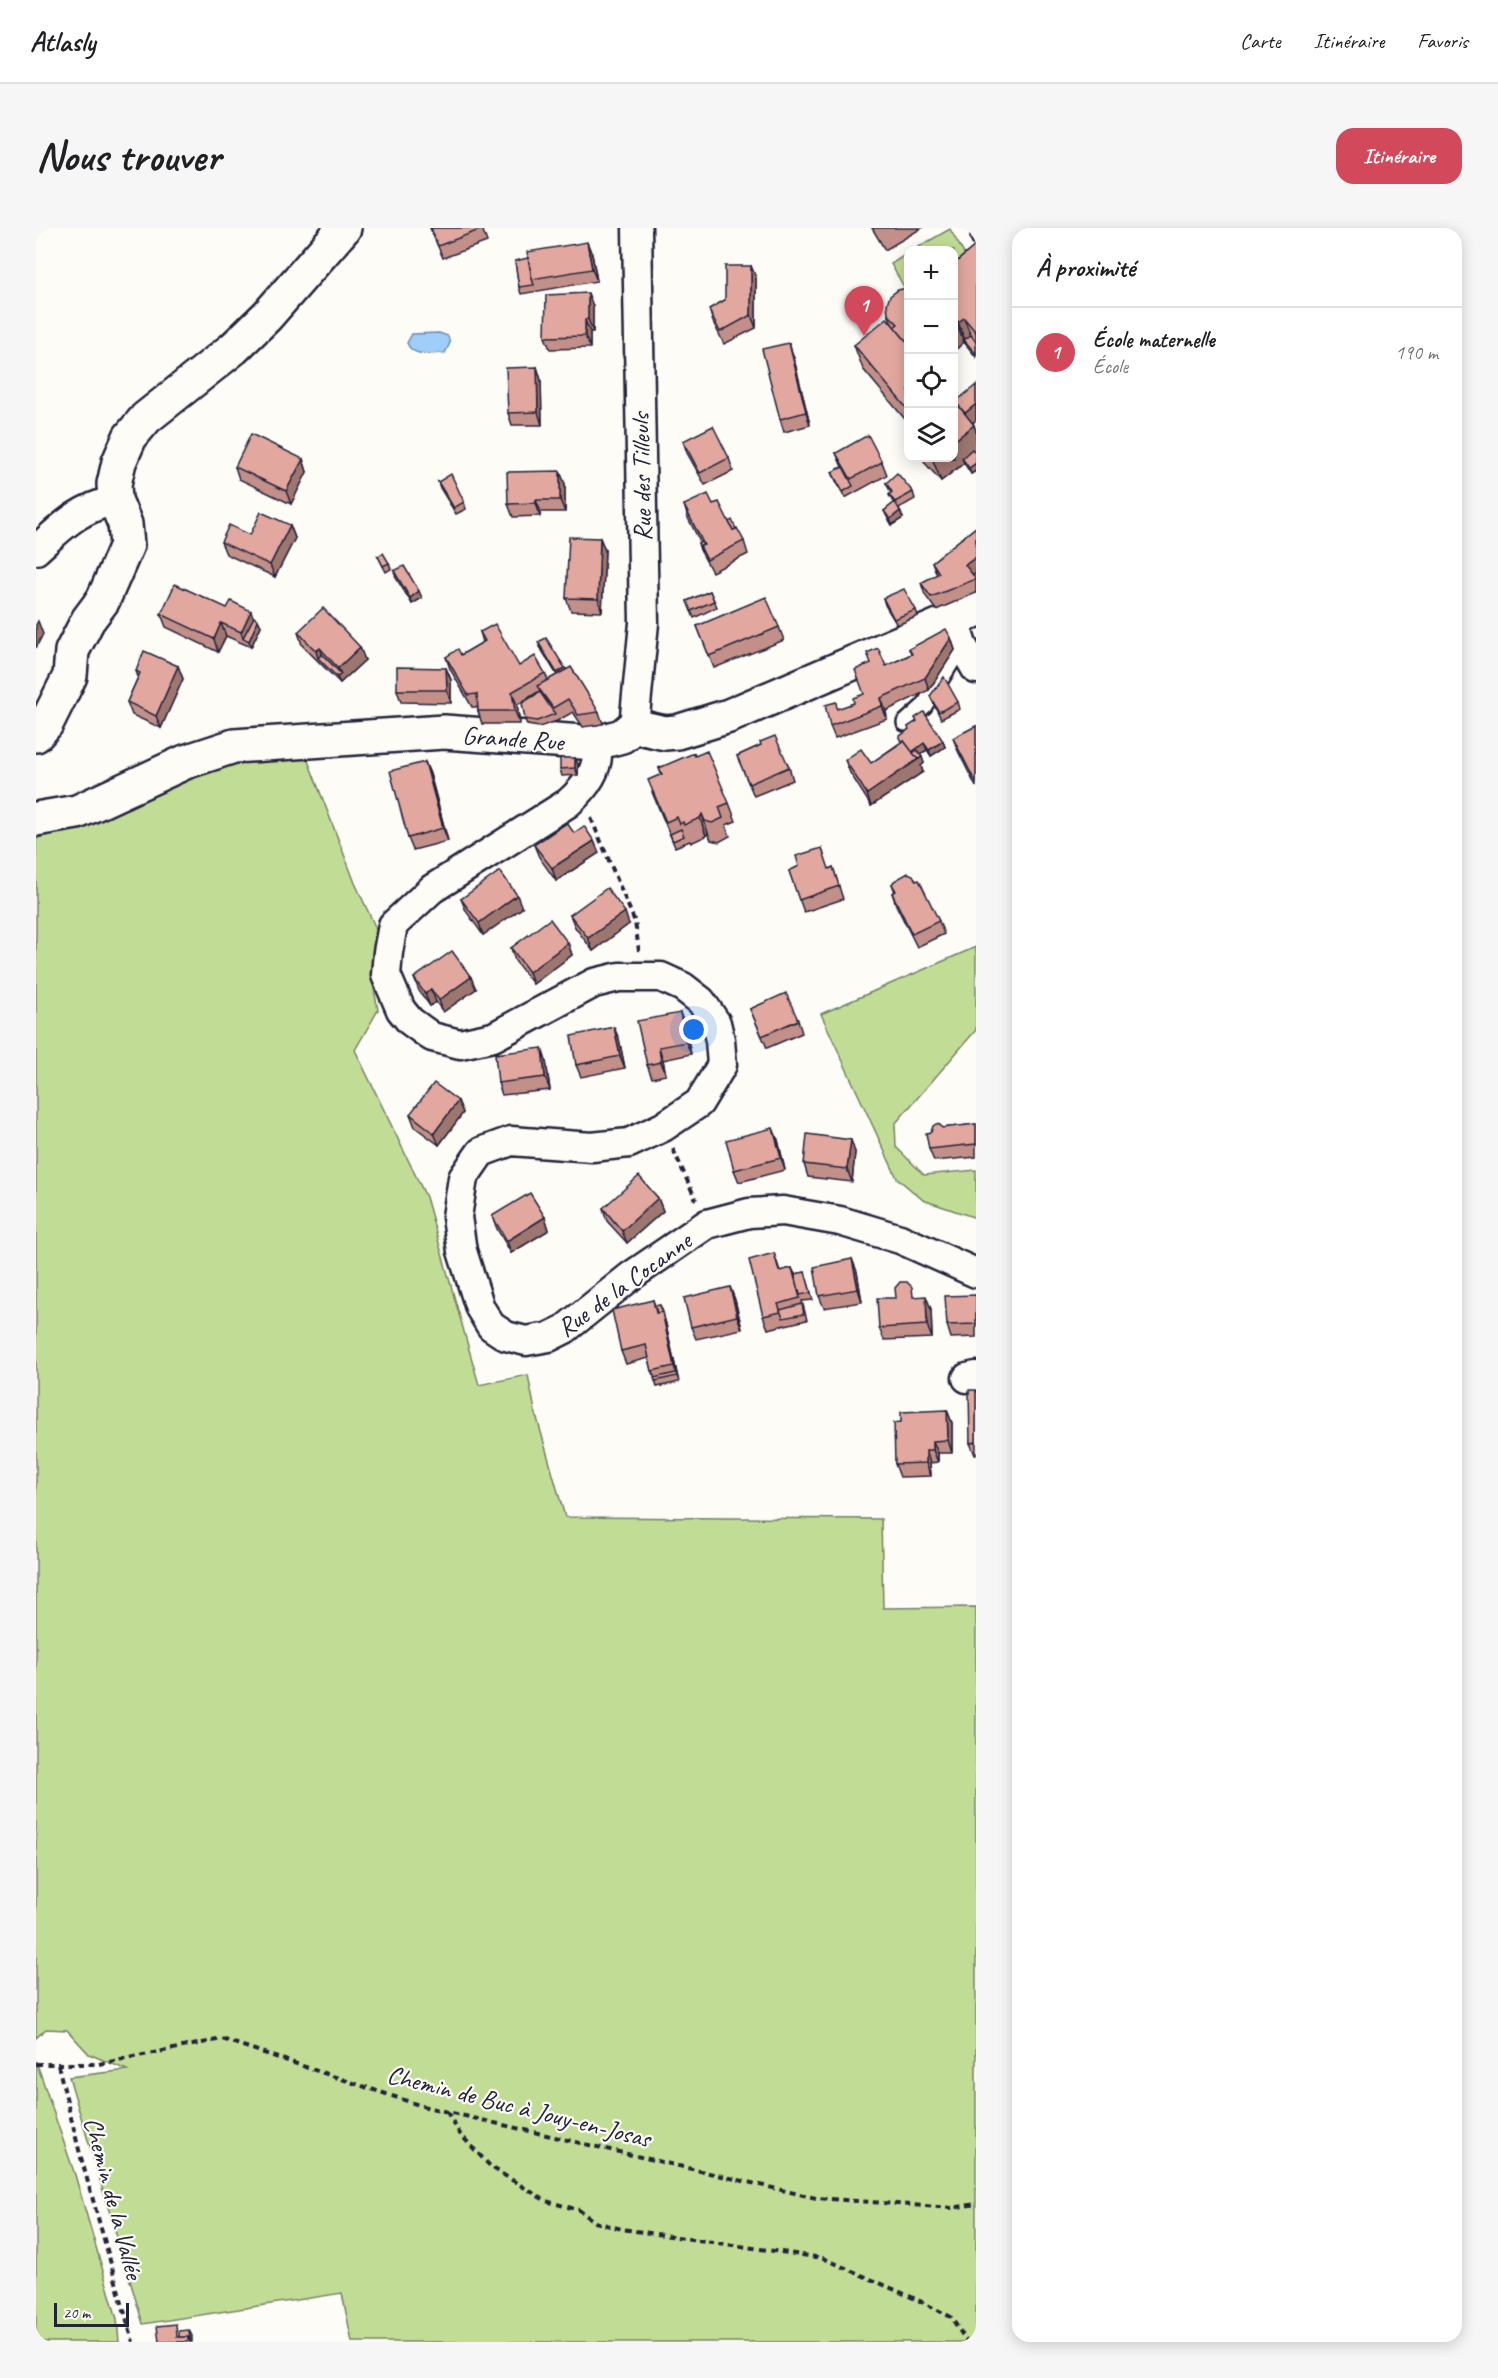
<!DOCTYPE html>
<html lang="fr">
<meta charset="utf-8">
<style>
:root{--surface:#fff;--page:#f6f6f6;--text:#202124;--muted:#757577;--line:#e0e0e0;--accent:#d1495b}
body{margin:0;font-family:Caveat,sans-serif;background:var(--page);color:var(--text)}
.controls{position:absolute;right:18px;top:18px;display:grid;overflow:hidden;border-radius:12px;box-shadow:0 3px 15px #0003}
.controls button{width:54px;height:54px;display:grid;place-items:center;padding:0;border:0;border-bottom:2px solid var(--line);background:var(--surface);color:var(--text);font:30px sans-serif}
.scale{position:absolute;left:18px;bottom:15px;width:75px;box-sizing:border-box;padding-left:6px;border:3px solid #22223b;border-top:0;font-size:16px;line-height:21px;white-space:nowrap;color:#22223b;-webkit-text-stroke:4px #fdfcf7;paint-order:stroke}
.you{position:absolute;left:658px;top:802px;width:21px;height:21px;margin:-15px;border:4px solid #fff;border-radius:50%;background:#1a73e8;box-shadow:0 0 0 9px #1a73e833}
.badge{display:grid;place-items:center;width:39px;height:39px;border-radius:50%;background:var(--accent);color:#fff;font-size:20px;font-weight:700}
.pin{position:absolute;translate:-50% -50px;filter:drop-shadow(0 2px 3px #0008)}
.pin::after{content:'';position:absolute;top:32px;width:21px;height:18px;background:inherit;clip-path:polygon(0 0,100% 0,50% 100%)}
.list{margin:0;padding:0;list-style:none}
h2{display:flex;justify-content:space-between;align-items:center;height:78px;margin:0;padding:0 24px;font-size:26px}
h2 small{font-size:20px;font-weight:400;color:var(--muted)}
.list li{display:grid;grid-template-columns:39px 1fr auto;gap:18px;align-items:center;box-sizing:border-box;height:90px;padding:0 24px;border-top:2px solid var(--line)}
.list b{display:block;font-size:22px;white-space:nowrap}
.list p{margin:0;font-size:20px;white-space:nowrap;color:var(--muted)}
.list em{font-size:20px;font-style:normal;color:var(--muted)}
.icon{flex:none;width:33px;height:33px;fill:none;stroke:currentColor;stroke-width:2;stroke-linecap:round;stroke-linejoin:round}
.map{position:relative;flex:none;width:940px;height:2114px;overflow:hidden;border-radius:18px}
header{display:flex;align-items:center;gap:36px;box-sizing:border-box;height:84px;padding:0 30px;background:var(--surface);border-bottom:2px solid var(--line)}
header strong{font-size:28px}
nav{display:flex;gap:33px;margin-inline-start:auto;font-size:21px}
.intro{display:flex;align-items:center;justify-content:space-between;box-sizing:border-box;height:144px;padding:0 36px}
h1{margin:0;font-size:42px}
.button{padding:15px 27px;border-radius:18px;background:var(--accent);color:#fff;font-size:21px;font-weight:700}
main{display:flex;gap:36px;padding:0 36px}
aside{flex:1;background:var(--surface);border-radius:18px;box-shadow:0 3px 15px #0003}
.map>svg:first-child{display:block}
.green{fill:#c1dd95;stroke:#728068;stroke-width:1.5}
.water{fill:#9fcefa;stroke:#6d89ae;stroke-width:1.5}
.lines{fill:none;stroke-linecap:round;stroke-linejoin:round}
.lane-casing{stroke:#22223b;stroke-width:20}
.street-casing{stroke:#22223b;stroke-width:33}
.secondary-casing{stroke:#22223b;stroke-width:38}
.path{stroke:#22223b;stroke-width:4;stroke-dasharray:6 4.5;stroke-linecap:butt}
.lane{stroke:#fdfcf7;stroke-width:15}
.street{stroke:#fdfcf7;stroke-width:28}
.secondary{stroke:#fdfcf7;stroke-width:33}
.wall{fill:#c29089;stroke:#22223b;stroke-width:1.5}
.shaded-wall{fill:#9e766f;stroke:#22223b;stroke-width:1.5}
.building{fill:#e2a89f;stroke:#22223b;stroke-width:1.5}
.labels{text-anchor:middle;stroke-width:4.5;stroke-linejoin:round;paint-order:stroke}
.street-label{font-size:26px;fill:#22223b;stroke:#fdfcf7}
</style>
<header>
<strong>Atlasly</strong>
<nav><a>Carte</a><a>Itinéraire</a><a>Favoris</a></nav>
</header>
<div class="intro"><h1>Nous trouver</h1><a class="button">Itinéraire</a></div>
<main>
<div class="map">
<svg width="940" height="2114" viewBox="0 0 940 2114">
<rect width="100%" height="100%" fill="#fdfcf7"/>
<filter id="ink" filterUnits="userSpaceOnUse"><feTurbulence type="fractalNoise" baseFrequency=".0167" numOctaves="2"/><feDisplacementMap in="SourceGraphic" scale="12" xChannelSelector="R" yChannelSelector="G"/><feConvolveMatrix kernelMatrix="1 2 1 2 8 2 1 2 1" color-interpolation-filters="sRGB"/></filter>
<g filter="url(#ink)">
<g class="green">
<polygon points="914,1 935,38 918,49 918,22 877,22"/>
<polygon points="872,25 872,66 855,36"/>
<polygon points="269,525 319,655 342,705 335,746 342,782 319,822 390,969 443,1157 492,1147 499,1183 529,1289 845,1291 847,1380 940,1379 940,2114 316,2114 306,2065 107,2096 33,1849 91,1842 53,1826 31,1802 10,1801 0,1810 0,611 184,536"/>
<polygon points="940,719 940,802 859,896 860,919 888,947 940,942 940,990 887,972 861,950 785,786"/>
<polygon points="0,1833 39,1947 81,2091 83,2114 0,2114"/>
</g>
<path class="water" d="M 403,105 L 412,108 L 414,115 L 409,125 C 395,125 377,130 371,115 L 376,106 Z"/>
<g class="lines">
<g class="lane-casing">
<polyline id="lane" points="869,495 888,478 926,417"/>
</g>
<g class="street-casing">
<g id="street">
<path d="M 0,322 C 29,296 41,282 79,272"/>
<polyline points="918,392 926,417 940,441"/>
<polyline points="598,498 608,395 601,0"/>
<path d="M 560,515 C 566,540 549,560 532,575 L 396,661 L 357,697 L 352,724 L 350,747 L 365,782 L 374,793 L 396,809 L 424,816 L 457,809 L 558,755 L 583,749 L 625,749 L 647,759 L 665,773 L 680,795 L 684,812 L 686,837 L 663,875 L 627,899 L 593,915 L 556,919 L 475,913 L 445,924 L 427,950 L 421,989 L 426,1023 L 444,1080 L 455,1098 L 470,1108 L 490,1113 L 513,1109 L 529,1101 L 595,1048 L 671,996 L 713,985 L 747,983 L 804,993 L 864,1011 L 940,1045"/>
<polyline points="931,1150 940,1148"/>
</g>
</g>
<g class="secondary-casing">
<g id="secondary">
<polyline points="0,507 10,496 34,448 36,423 52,392 67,372 91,317 89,296 79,272 78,256 83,234 94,209 110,190 198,120 231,88 308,0"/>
<polyline points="0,591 41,584 149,534 198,518 408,504 560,515 586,508 598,498 629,505 641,504 693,488 940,382"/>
</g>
</g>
<g class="path">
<polyline points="555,590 599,694 603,723"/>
<polyline points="637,921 660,972"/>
<polyline points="0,1836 63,1836 186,1811 386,1878 780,1970 916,1980 940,1976"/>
<polyline points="22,1837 44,1926 97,2114"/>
<polyline points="411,1884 424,1906 455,1939 510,1973 543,1982 559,1994 586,2001 787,2030 882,2072 915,2089 931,2114"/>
</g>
<use href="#lane" class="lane"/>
<use href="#street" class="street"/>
<use href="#secondary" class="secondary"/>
</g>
<g class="wall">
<polygon points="394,0 446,0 451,14 407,30"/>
<polygon points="836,0 886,0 849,22"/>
<polygon points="940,1 940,129 928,114 918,123 918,36 938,19 934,11"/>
<polygon points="556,26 561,53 485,66 483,59 479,33"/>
<polygon points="715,38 720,50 720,100 688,116 677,94 673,81 689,72"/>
<polygon points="873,61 873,196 827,141 818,117 856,96 852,86"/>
<polygon points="557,78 557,104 554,104 554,120 514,121 509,109"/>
<polygon points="757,127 774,197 748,204 744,191"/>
<polygon points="501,139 505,152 506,197 476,197 472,185"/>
<polygon points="940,157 940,192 937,195 940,203 940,243 935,246 928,235 905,253 889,235 887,230 918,230"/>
<polygon points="647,213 693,230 697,243 669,257 651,225"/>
<polygon points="800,225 846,234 851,247 809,270 799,251 796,244 806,239"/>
<polygon points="267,231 271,244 255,276 203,251 199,239"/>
<polygon points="402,254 428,274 430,281 420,286 404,260"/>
<polygon points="850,255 877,264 879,271 863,280 867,290 856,297 851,289 848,283 858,276 853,267 855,265"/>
<polygon points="529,256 529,284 505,284 504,288 477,289 472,276"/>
<polygon points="677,276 693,294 708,313 712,326 676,344 664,322 662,315 664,314 652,290 648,277"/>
<polygon points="254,297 259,310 239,349 190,326 185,314"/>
<polygon points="940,299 940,345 937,347 940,351 940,365 900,382 889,367 885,355 901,347 896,334"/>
<polygon points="564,310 569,322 566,384 535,383 530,370"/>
<polygon points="342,328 353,335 355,341 350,344"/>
<polygon points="358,343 386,370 376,376 360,350"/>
<polygon points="674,363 681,379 658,390 651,373"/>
<polygon points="847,370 880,382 882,388 861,397 849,377"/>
<polygon points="191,380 222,392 225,398 215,419 190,408 182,424 130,399 125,386"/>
<polygon points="661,398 743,399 748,412 678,440"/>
<polygon points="262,404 329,432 304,455 266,417"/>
<polygon points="444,404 483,438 509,445 512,452 521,447 505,421 502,414 529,440 563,484 567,496 547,499 537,484 521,493 503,499 491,497 489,491 503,463 481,477 484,496 446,496 442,483 441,479 436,479 414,441 410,429 425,427 447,414"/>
<polygon points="915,410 919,422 893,462 850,483 851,491 799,510 794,498 802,481 818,475 828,466 850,438 875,426 873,421"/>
<polygon points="142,438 147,451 125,500 96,487 91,474 102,449 100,443"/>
<polygon points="410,440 415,452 415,475 365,474 361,462"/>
<polygon points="894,468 922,474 924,481 905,491"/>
<polygon points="879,490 907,513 909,519 895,528 891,522 884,526 888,535 885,538 887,544 835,578 814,545 809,532 835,535 865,514 863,509 873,501 872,499 881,493"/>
<polygon points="940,498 940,559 922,523 917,510"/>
<polygon points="725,517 753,539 757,552 718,568 701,528"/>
<polygon points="539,530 542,536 542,547 526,548 524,541"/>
<polygon points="389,534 394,546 412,613 377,622 372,610"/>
<polygon points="623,540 693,575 700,593 690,597 694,608 683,614 675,612 672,605 670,608 655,615 654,613 639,619 616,564 625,546"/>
<polygon points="538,605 558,613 563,625 520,653 503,629 498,617"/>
<polygon points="797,639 807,671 768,684 753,643 793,641"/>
<polygon points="880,653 903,693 908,706 881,719 860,677 856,665 859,664 856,656"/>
<polygon points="425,671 486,680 447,707 430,683"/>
<polygon points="534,687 593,696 557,723 539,699"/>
<polygon points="532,715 536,727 497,756 479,733 475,720"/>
<polygon points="378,750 440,761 407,784 400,774 394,778 383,763"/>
<polygon points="714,781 762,792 766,805 731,820"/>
<polygon points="644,785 649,798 655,826 627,832 630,847 616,850 611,837"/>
<polygon points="583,811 589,840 545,849 540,837"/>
<polygon points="510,833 514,862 466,867 462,855"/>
<polygon points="422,873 427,885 403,917 379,899 374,886"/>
<polygon points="940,896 940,929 898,933 893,921 895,904 906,900"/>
<polygon points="742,912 749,942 703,954 698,942"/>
<polygon points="819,924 816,954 772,949 768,936"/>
<polygon points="622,970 627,983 591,1015 571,993 567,980"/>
<polygon points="456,988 509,989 513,1002 475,1025 461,1001"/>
<polygon points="738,1025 744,1043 756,1040 759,1046 769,1044 777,1072 766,1073 771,1092 732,1101 727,1088"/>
<polygon points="816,1031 821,1044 826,1074 788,1080 783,1068"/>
<polygon points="694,1059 699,1072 706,1101 660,1111 655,1099"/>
<polygon points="940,1067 940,1109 915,1110 911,1097"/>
<polygon points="880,1069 895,1081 896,1110 848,1112 843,1100"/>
<polygon points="617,1072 619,1078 624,1077 627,1084 643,1154 621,1159 613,1130 590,1136 585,1123"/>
<polygon points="940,1162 940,1227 939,1227 934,1215"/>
<polygon points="911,1182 916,1195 916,1225 902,1225 902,1234 894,1235 895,1248 864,1249 859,1236 865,1194"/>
</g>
<g class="shaded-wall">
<polygon points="551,14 556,26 561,53 556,41"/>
<polygon points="715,38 720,50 720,100 715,87"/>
<polygon points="552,65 557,78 557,104 552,91"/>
<polygon points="928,90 937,113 928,112 931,118 922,94"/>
<polygon points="919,91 928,114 918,123 918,92"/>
<polygon points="549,92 554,104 554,120 549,108"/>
<polygon points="753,115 757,127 774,197 770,184"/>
<polygon points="501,139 505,152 506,197 502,184"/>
<polygon points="940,176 940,192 930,200 926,188"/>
<polygon points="938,197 940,203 940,225 926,230 928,235 905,253 896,230 918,230 918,213"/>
<polygon points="267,231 271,244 255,276 250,263"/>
<polygon points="940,235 940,243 935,246 933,240"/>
<polygon points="524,243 529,256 529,284 524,272"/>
<polygon points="500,272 505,284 504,288 500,275"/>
<polygon points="864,283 867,290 856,297 854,291"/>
<polygon points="254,297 259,310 239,349 234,337"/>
<polygon points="564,310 569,322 566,384 562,371"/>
<polygon points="940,329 940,345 933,350 929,337"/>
<polygon points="383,363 386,370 376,376 374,370"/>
<polygon points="215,383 220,396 207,410 205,404"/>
<polygon points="222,392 225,398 215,419 213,413"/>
<polygon points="2,393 7,406 0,420 0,397"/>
<polygon points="185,395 190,408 182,424 178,411"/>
<polygon points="915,410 919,422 893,462 889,450"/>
<polygon points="324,419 329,432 304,455 301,449 305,446 302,440"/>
<polygon points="284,420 289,433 282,430 280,423"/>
<polygon points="142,438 147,451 125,500 120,488"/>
<polygon points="410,440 415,452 415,475 411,462"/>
<polygon points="476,464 481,477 484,496 479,483"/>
<polygon points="845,470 850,483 851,491 846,478"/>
<polygon points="907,513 909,519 895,528 893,522"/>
<polygon points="888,515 891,522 879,529 874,525"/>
<polygon points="886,529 888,535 885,538 887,544 835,578 831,566"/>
<polygon points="539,530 542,536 542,547 539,540"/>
<polygon points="389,534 394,546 412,613 407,600"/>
<polygon points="666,586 672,605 670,608 664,590"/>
<polygon points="558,613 563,625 520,653 516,640"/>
<polygon points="481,667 486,680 447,707 443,695"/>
<polygon points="589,684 593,696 557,723 552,710"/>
<polygon points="532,715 536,727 497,756 493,744"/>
<polygon points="435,749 440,761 407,784 403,772"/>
<polygon points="395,761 400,774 394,778 389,766"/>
<polygon points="644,785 649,798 655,826 650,814"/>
<polygon points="578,799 583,811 589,840 584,828"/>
<polygon points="623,819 627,832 630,847 625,834"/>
<polygon points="506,820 510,833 514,862 509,849"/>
<polygon points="422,873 427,885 403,917 398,905"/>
<polygon points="737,900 742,912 749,942 745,930"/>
<polygon points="815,912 819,924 816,954 811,941"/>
<polygon points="622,970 627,983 591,1015 586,1003"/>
<polygon points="509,989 513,1002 475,1025 471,1013"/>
<polygon points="816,1031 821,1044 826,1074 822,1061"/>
<polygon points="694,1059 699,1072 706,1101 701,1088"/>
<polygon points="890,1068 895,1081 896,1110 891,1097"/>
<polygon points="626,1084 630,1096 642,1151 638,1138"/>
<polygon points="911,1182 916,1195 916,1225 912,1212"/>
<polygon points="897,1213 902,1225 902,1234 897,1222"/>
<polygon points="890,1222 894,1235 895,1248 890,1235"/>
<polygon points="153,2102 156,2108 156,2114 154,2114"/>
</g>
<g class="building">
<polygon points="395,0 446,0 446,1 402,18"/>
<polygon points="935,0 940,1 940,17 939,18 934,11"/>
<polygon points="551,14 556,41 496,51 491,24"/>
<polygon points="940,17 940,104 928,90 922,94 919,91 918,92 918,36"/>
<polygon points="492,30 496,51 498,57 483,59 479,33"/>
<polygon points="689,38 715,38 715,87 684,104 673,81 689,72"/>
<polygon points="871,60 873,61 873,115 872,115 858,99 862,96 852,86 851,76 854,68 862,62"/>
<polygon points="552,65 552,91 549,92 549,108 509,109 510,67"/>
<polygon points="851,90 872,115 873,115 873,183 818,117"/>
<polygon points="935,107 940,114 940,126 928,112"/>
<polygon points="753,115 770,184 744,191 726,121"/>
<polygon points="501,139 502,184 472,185 470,140"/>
<polygon points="940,157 940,176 929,185 922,177 918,177 918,175"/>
<polygon points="918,177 922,177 938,197 918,213"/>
<polygon points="677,198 693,230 664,245 647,213"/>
<polygon points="215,206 267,231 250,263 199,239"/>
<polygon points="832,207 846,234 815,251 800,225"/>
<polygon points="936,221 940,226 940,235 933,240 926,230"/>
<polygon points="807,239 817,258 807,264 796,244"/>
<polygon points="524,243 524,272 500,272 500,275 472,276 471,244"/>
<polygon points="861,245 877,264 859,274 853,267 856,264 850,255"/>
<polygon points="415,246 428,274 418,280 402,254"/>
<polygon points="672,266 677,276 683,274 697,302 701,300 708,313 671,332 664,318 668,317 648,277"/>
<polygon points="859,274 864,283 854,291 848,283"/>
<polygon points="225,284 254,297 234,337 185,314 193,297 214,307"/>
<polygon points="696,292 700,301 697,302 693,294"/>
<polygon points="940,299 940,329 929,337 940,351 895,369 885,355 903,345 896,334"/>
<polygon points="533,309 564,310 562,371 530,370"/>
<polygon points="665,314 667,317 664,318 666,325 662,315"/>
<polygon points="347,325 353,335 347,338 342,328"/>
<polygon points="368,338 383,363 374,370 358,343"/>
<polygon points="139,356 191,380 195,373 215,383 205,404 185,395 178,411 125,386"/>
<polygon points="868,361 880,382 858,391 847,370"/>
<polygon points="674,363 678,373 655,383 651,373"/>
<polygon points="730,369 743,399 673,428 661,398"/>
<polygon points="287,380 324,419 302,440 284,420 280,423 262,404"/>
<polygon points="218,389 222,392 213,413 207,410"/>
<polygon points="459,396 483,438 499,428 509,445 476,464 479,483 442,483 441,466 432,467 410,429 422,421 425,427 449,413 444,404"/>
<polygon points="910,401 915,410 889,450 845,470 846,478 794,498 789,477 800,474 801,481 818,475 817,470 828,466 819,442 835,435 831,425 842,420 850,438 876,426 873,421"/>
<polygon points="510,410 529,440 521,445 502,414"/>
<polygon points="108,423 142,438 120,488 91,474 104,445 100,443"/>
<polygon points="286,426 305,446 301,449 282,430"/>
<polygon points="361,439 410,440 411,462 361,462"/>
<polygon points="535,439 563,484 542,487 532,471 517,480 501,458"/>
<polygon points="908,449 922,474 903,484 894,468"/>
<polygon points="504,464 519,486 501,493 489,491 486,475"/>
<polygon points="888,484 907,513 893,522 888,515 876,524 868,513 867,514 863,509 873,501 872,499 881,493 879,490"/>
<polygon points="940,498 940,555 917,510"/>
<polygon points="739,508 753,539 713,556 701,528 725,517 724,514"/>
<polygon points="868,513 882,531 831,566 809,532 825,521 835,535"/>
<polygon points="881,522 886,529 881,532 882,531 877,525"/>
<polygon points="671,523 693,575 683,579 687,590 676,595 669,593 666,586 664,590 648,597 647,594 644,596 641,589 630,594 612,552 626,546 623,540 658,525 659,528"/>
<polygon points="524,530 539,530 539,540 524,541"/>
<polygon points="389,534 407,600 372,610 354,543"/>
<polygon points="531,595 538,605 548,598 558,613 516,640 498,617"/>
<polygon points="645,601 648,608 637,613 634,606"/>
<polygon points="786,620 793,641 797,639 803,658 763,672 753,643 763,638 760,628"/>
<polygon points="464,643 481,667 443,695 425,671"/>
<polygon points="872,645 877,647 880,653 883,652 903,693 876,706 856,665 860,663 856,656 858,653"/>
<polygon points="571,660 589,684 552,710 534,687"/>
<polygon points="514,691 532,715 493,744 475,720"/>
<polygon points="416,723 435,749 403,772 395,761 389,766 378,750"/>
<polygon points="750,765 762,792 726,808 714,781"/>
<polygon points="644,785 650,814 623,819 625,834 611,837 601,793"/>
<polygon points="578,799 584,828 540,837 535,808"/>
<polygon points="506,820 509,849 462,855 459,826"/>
<polygon points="398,855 422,873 398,905 374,886"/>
<polygon points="900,896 904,897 906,900 940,896 940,916 893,921 890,905 895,904 897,898"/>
<polygon points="737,900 745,930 698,942 690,912"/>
<polygon points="771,906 815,912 811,941 768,936"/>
<polygon points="603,948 622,970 586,1003 567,980"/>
<polygon points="494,965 509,989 471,1013 456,988"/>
<polygon points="738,1025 743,1043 756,1040 764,1070 742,1076 745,1084 727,1088 713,1032"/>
<polygon points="816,1031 822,1061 783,1068 778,1039"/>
<polygon points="769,1044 775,1065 764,1067 759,1046"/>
<polygon points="864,1054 871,1054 876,1059 877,1069 890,1068 891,1097 843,1100 841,1070 860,1070 859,1060"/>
<polygon points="694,1059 701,1088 655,1099 648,1070"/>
<polygon points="940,1067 940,1096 911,1097 909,1068"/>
<polygon points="617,1072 620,1085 626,1084 638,1138 616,1143 610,1117 585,1123 576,1082"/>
<polygon points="766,1076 768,1086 747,1090 744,1082"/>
<polygon points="624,1077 628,1090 626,1084 621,1085 619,1078"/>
<polygon points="640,1145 641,1148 619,1153 618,1150"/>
<polygon points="933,1162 940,1162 940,1214 934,1215"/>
<polygon points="911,1182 912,1212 897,1213 897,1222 890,1222 890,1235 859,1236 858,1195 865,1194 865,1184"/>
<polygon points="140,2096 141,2109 152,2109 152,2114 123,2114 121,2098"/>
<polygon points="153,2102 154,2114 152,2109 143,2109 143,2103"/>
</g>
</g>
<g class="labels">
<g class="street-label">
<text transform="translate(605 249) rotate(-91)" y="9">Rue des Tilleuls</text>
<text transform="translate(477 510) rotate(4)" y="9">Grande Rue</text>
<text transform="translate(588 1056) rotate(-36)" y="9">Rue de la Cocanne</text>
<text transform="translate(483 1878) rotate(14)" y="9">Chemin de Buc à Jouy-en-Josas</text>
<text transform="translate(78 1970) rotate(75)" y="9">Chemin de la Vallée</text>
</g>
</g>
</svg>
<div class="controls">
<button>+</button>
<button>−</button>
<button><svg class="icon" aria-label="locate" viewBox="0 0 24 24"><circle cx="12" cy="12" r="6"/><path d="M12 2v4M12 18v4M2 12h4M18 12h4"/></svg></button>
<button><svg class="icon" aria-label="layers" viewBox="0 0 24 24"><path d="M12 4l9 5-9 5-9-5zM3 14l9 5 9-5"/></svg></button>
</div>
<div class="scale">20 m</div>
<div class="you"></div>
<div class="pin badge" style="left:828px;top:108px">1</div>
</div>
<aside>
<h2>À proximité<small></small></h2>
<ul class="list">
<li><span class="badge">1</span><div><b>École maternelle</b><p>École</p></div><em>190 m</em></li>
</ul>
</aside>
</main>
